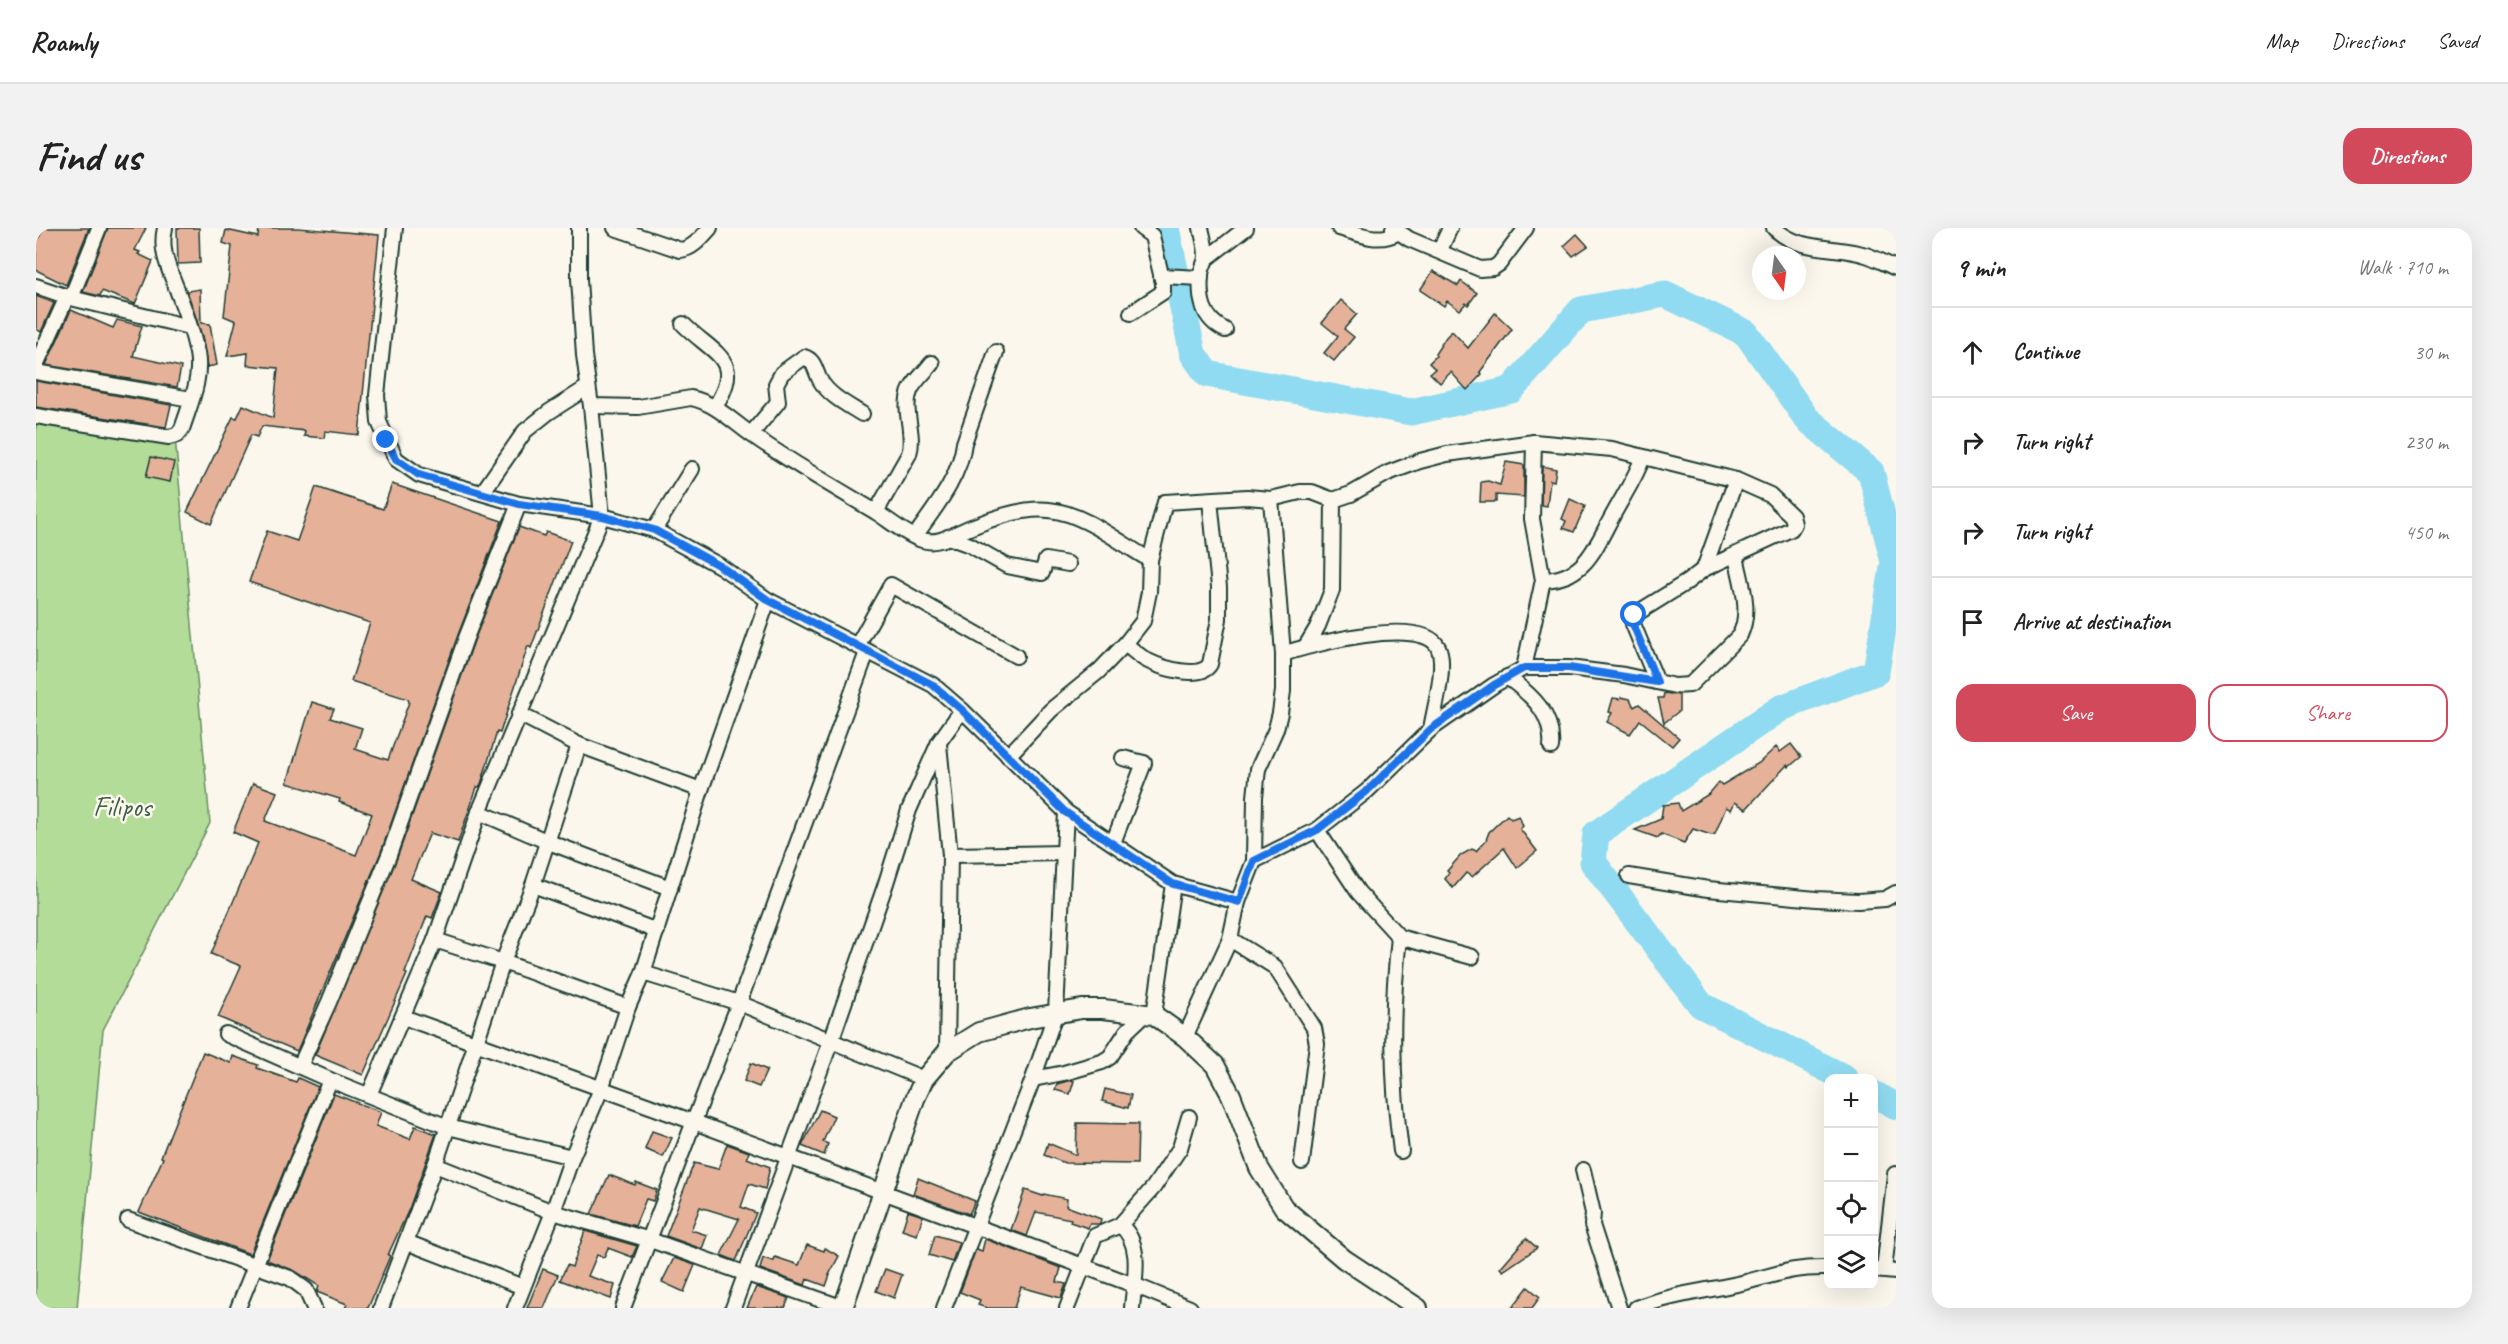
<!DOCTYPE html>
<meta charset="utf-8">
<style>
:root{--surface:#fff;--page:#f2f2f2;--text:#222;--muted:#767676;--line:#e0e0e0;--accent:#d1495b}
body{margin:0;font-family:Caveat,sans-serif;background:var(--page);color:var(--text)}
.controls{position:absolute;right:18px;bottom:18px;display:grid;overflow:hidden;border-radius:12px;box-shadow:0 6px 24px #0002}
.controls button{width:54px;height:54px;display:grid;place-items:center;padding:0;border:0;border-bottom:2px solid var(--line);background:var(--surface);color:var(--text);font:30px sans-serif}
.compass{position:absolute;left:1716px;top:18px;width:54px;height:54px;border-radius:50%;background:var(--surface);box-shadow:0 6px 24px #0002;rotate:166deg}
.stop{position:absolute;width:18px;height:18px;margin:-14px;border:4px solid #1a73e8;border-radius:50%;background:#fff}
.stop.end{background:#1a73e8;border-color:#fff;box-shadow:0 2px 6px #0008}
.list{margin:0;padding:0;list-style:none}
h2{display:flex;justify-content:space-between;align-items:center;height:78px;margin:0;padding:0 24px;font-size:26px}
h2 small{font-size:20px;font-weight:400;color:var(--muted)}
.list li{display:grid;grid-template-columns:39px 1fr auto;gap:18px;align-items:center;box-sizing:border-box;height:90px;padding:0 24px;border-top:2px solid var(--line)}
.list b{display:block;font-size:22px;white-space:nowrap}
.list em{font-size:20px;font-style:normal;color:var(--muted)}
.actions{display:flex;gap:12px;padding:18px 24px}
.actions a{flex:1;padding:14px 0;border:2px solid var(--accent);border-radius:18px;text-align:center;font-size:21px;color:var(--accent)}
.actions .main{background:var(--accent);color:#fff}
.icon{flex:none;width:33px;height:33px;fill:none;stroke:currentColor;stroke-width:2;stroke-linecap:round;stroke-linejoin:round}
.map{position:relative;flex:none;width:1860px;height:1080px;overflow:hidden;border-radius:18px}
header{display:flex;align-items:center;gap:36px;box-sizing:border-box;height:84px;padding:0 30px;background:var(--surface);border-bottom:2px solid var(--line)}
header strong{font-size:28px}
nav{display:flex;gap:33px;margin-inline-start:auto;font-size:21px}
.intro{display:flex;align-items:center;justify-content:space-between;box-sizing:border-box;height:144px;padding:0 36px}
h1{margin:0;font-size:42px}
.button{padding:15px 27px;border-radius:18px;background:var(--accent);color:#fff;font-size:21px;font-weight:700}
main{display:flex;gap:36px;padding:0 36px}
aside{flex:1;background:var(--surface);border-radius:18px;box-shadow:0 6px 24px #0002}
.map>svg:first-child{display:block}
.green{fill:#b3dc98;stroke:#698c66;stroke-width:1.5}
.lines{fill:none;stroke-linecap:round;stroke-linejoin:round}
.river{stroke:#90dbf1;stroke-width:27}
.building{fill:#e5b199;stroke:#1f3d34;stroke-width:1.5}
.street-casing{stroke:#1f3d34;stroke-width:18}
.secondary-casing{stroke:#1f3d34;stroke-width:22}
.street{stroke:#fbf7ec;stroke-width:14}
.secondary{stroke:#fbf7ec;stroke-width:18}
.route{stroke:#1a73e8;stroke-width:8}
.labels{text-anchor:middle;stroke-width:5;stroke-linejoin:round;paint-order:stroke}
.park-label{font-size:28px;fill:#3d5d48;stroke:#fbf7ec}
</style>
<header>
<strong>Roamly</strong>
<nav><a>Map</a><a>Directions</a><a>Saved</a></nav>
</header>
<div class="intro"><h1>Find us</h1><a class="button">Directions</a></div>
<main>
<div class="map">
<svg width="1860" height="1080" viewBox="0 0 1860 1080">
<rect width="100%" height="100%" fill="#fbf7ec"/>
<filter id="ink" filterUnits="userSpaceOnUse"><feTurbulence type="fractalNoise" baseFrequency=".0167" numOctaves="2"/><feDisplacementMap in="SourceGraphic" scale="12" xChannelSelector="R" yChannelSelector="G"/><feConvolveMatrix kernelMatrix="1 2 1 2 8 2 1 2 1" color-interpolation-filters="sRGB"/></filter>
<g filter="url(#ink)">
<polygon class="green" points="0,182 139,209 174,595 67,802 41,1080 0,1080"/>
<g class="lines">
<g class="river">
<polyline points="1130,0 1157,126 1171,146 1375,184 1475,162 1545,82 1629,66 1710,105 1771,191 1835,244 1858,334 1840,444 1745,480 1560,606 1557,634 1665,777 1809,850"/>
<polyline points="1838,866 1860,878"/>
</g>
</g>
<g class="building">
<polygon points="8,0 53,0 30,57 0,42 0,15"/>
<polygon points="72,0 110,0 99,22 104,24 102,26 117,33 99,76 66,63 64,68 47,64"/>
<polygon points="141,0 163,0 164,35 142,36"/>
<polygon points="223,0 262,0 343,7 323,207 289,203 288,210 268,208 269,203 226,198 221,209 215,207 175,296 151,284 197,189 201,190 207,177 237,190 242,140 211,137 212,125 191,128 200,93 188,88 196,18 187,15 190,2 222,9"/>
<polygon points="1541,6 1552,18 1537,28 1528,18"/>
<polygon points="1397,43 1422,58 1425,53 1441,65 1432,77 1430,75 1424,82 1411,73 1408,78 1384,62"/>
<polygon points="164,61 165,95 174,96 181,137 171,139 166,108 151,63"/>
<polygon points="0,68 18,75 5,104 0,101"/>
<polygon points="1305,72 1321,86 1308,101 1318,109 1298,133 1288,125 1302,108 1286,95"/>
<polygon points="35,82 77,100 81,92 106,98 97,128 145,139 141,159 10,137"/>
<polygon points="1459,85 1476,101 1444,144 1446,146 1431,162 1415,144 1404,155 1394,145 1399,141 1393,135 1400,128 1399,126 1410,109 1416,103 1432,120"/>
<polygon points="0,153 135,177 130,199 0,179"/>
<polygon points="115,229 138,234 134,254 110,249"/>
<polygon points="1470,234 1488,237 1488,269 1460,267 1460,274 1444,274 1445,254 1452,253 1464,257"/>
<polygon points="1506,238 1520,241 1518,253 1514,252 1511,278 1505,277"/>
<polygon points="356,256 466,293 422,407 345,624 261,823 182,789 205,738 175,726 222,615 197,604 217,555 241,564 229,593 320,627 336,586 303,574 304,571 251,555 276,474 298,481 294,490 326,500 319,521 352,532 373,474 372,471 315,453 334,395 213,354 231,303 261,313 280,259 347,281"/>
<polygon points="1534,271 1549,278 1538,304 1527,300 1530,293 1526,291"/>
<polygon points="483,299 508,308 510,304 535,313 495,420 492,418 464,505 461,504 445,556 443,559 441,559 422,614 394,605 375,651 406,664 396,690 391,688 369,745 371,746 327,847 279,827 361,630 438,413"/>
<polygon points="1628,465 1643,467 1643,483 1628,495 1622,470 1627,470"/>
<polygon points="1585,469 1594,471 1598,479 1603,476 1643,510 1636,518 1604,492 1594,506 1571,494 1576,485 1573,484 1577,470 1584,471"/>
<polygon points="1755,516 1765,529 1753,539 1751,537 1710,581 1699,574 1695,582 1690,579 1679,606 1675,607 1657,601 1648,615 1625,606 1622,610 1599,602 1625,591 1627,577 1642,575 1645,583 1673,566 1683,554 1686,557 1723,535 1740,519 1744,524"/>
<polygon points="1471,587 1475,591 1483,588 1487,598 1484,601 1501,623 1481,640 1468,620 1436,649 1430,645 1417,660 1409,651 1413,645 1411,643 1425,627 1436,621 1440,623 1450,612 1453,604"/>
<polygon points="167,824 195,835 197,828 222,837 221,840 260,854 262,850 282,859 214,1026 103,984 127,930 125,929"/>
<polygon points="715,835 731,842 723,859 708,853"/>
<polygon points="1035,852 1038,853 1034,866 1019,862 1021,856"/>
<polygon points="1069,861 1095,867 1092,880 1066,873"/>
<polygon points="298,866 345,884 340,898 374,911 379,898 400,906 373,981 352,1027 354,1028 332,1080 309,1080 311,1076 281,1064 283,1058 259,1043 231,1032"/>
<polygon points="784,882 798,888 787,914 792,916 788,927 766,918"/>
<polygon points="1041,895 1102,896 1101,936 1029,935 1008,927 1012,915 1040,927"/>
<polygon points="616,903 636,910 627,929 609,921"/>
<polygon points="691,916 713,924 711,930 734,939 729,961 713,956 705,979 720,985 700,1033 685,1027 703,991 664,979 655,1002 671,1007 666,1021 630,1008 658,935 682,941"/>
<polygon points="573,947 599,957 600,954 621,962 617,973 610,971 599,998 555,986"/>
<polygon points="882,950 939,973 933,986 877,966"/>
<polygon points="989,962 1007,968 1008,966 1031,971 1030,978 1065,991 1064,996 1054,996 1052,1000 1034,994 1035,991 1000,984 991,1008 975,1002"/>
<polygon points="872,983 887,988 881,1007 866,1002"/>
<polygon points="549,1003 601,1018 596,1029 572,1020 568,1029 561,1027 552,1048 579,1057 575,1071 524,1052 531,1037 536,1039"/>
<polygon points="899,1007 923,1014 916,1034 893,1027"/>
<polygon points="1490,1010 1501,1020 1467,1043 1464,1040"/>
<polygon points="949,1011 1025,1040 1021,1054 1030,1056 1025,1070 985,1059 978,1080 951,1080 942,1077 944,1072 924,1064 940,1021 946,1023"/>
<polygon points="771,1017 788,1023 789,1020 803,1028 793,1047 794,1047 790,1058 771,1051 769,1057 724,1041 727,1030 738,1033 739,1029 763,1037"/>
<polygon points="638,1030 659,1037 648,1064 626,1054"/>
<polygon points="507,1041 522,1047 508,1080 491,1080"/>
<polygon points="849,1041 866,1047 858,1070 840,1063"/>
<polygon points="720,1059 753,1070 749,1080 711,1080"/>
<polygon points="1492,1059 1504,1069 1496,1080 1476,1080"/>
</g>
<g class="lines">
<g class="street-casing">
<g id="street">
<polyline points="359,0 341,167 343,194 360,231 383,247 483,276 566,288 618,302 684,338 732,372 897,457 926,482 1030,584 1137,656 1202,674"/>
<path d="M 579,0 L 644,22 C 657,21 666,9 674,0"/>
<path d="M 1165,0 C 1167,9 1170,19 1170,28 C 1170,34 1166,39 1165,46 C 1163,70 1166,91 1189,102"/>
<path d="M 1303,0 C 1324,6 1342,16 1363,4"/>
<polyline points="1357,0 1373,11 1444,41 1457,40 1463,36 1490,0"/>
<path d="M 1738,0 C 1764,25 1799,17 1830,27 C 1840,30 1850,36 1860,40"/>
<polyline points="1404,22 1414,0"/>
<polyline points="1170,31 1210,0"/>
<polyline points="1125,48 1165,50"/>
<polyline points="0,58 35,70 153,99"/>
<polyline points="35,70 63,0"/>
<polyline points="1095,85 1127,64 1127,55 1116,8 1105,0"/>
<path d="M 647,96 C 678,127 709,131 679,179"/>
<polyline points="0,137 31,69"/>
<polyline points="0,144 155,171"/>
<path d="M 555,178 L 602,179 L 655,170 C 679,175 696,193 716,207 C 756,235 798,259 840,284 C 854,293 870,307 886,312 C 904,318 922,303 938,298 C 960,289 989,279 1013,282 C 1048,285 1084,315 1114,332"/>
<path d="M 0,188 L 133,209 L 141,207 L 146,201 C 154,176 166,151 161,125 C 157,106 150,85 143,67 C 135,44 123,25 129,0"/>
<path d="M 715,206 L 742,174 L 740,156 L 746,145 L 768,129 C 779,132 779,143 784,152 C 793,168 812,177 826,186"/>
<polyline points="446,265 489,203 513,184 552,159"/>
<path d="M 840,284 L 873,226 C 880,205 865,181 875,161 C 880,152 890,143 896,135"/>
<polyline points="618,302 656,241"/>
<path d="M 879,308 C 898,281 924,250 928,215 L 960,124"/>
<polyline points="912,309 934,317 971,338 1006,345 1010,332 1032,336"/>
<polyline points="1668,341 1700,252"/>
<path d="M 1507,352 C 1550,351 1559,319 1577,287 C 1587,268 1599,251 1607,229"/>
<path d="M 1089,416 C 1097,422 1104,429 1112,433 C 1126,440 1165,452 1174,436 L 1183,391 L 1183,359 L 1174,272"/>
<polyline points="821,418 855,357 980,428"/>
<polyline points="1270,418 1282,398 1296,362 1297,272"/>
<path d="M 1247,426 C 1274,417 1386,387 1402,419 C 1411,437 1398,482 1395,501"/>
<polyline points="1488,440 1507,352 1496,291 1498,214"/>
<path d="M 1471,449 C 1496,467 1518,487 1515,519"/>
<polyline points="483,486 543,517 665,562"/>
<polyline points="903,516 914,627 911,824"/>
<polyline points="972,528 1015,482 1063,443 1089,416 1107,393 1113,364 1114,332 1129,274 1211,269 1235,271 1264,264 1276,264 1297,272 1315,266 1352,245 1384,233 1411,226 1498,214 1576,221 1700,252 1734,267 1756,288 1758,296 1755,301 1668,341 1651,354 1598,387 1597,396 1621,454"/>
<polyline points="443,584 510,613 634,660"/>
<polyline points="1281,602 1322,664 1363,709 1436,729"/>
<polyline points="1077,615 1108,535 1087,530"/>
<polyline points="914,627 1028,625"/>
<path d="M 1218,633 L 1281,602 L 1331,563 L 1395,501 L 1458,457 L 1488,440 L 1533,440 L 1588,447 L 1639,458 L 1654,457 L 1704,407 C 1716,382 1705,354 1700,328"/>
<polyline points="1593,648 1672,661 1780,671 1822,673 1849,671 1860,665"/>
<polyline points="497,657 621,703"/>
<path d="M 1363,709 C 1355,783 1355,849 1365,923"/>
<polyline points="1194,711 1239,739 1278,800 1281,816 1266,934"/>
<polyline points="399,712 467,734 592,779"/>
<polyline points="607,745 703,775 888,851"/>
<polyline points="1118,787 1137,656"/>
<polyline points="367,789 658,894 1098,1057 1154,1080"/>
<polyline points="190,806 294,852 412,899 536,929"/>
<polyline points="1149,809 1194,711 1202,674 1218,633 1219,569 1222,541 1240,501 1244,485 1247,463 1247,426 1235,271"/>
<polyline points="264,838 293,774 353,627 430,410 483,276"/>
<polyline points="997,851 1028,845 1066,834 1074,829 1091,803 1109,786"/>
<polyline points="333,867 399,712 443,584 566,288 555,178 548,127 543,51 543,0"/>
<polyline points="399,937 517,984 614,1012 808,1080"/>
<polyline points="1547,942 1557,985 1556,997 1583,1080"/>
<polyline points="92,992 254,1050 270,1062 278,1080"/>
<path d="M 1084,997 C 1108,1016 1098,1053 1096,1080"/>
<polyline points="370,1014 487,1059"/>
<polyline points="1838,1042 1860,1044"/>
<polyline points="1848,1042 1859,946"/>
<polyline points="202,1080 294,852"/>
<polyline points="345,1080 399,937 467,734 497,657 543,517"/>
<polyline points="479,1080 517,984 536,929 565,861 592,779 607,745 665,562 732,372"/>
<polyline points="587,1080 703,775 831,424"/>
<polyline points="697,1080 795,813 849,658 873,582 903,514 926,482"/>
<polyline points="908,1080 997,851 1020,784 1030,584"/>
<polyline points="1031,1080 1059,1008 1084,997 1117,960 1144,920 1153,889"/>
<path d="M 1600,1080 C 1636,1066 1673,1063 1710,1054 C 1742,1046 1757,1039 1792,1040"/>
</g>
</g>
<g class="secondary-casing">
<polyline id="secondary" points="807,1080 879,871 888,851 911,824 943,804 994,790 1046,781 1067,781 1118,787 1149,809 1179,837 1195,867 1223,940 1248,980 1308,1031 1382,1080"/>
</g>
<use href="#street" class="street"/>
<use href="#secondary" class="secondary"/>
</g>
</g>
<g class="lines" filter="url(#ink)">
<polyline class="route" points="350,212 360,231 383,247 483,276 566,288 618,302 684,338 732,372 897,457 926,482 1029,584 1137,656 1203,674 1218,633 1281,602 1331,563 1395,501 1458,457 1488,440 1533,440 1621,454 1597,396 1598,387"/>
</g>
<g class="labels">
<g class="park-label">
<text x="86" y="588">Filipos</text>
</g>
</g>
</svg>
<div class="controls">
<button>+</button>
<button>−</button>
<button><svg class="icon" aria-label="locate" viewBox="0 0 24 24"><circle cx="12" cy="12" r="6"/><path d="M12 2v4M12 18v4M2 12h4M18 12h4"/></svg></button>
<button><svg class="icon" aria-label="layers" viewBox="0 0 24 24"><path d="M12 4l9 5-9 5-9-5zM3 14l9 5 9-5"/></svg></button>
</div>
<svg class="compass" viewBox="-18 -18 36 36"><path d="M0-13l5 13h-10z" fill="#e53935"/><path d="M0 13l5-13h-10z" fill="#767676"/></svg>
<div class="stop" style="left:1598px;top:387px"></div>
<div class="stop end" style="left:350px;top:212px"></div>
</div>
<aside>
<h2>9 min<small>Walk · 710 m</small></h2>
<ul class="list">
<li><svg class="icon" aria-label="ahead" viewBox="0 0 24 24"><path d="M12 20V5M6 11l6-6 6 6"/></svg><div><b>Continue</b></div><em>30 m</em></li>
<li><svg class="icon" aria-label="right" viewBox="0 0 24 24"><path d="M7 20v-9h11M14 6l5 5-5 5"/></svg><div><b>Turn right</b></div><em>230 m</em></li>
<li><svg class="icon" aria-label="right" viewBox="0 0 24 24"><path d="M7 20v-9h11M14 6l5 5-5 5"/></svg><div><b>Turn right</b></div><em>450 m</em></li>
<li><svg class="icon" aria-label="arrive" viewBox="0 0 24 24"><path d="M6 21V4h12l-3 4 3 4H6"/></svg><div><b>Arrive at destination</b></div></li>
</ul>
<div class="actions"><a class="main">Save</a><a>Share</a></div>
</aside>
</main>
